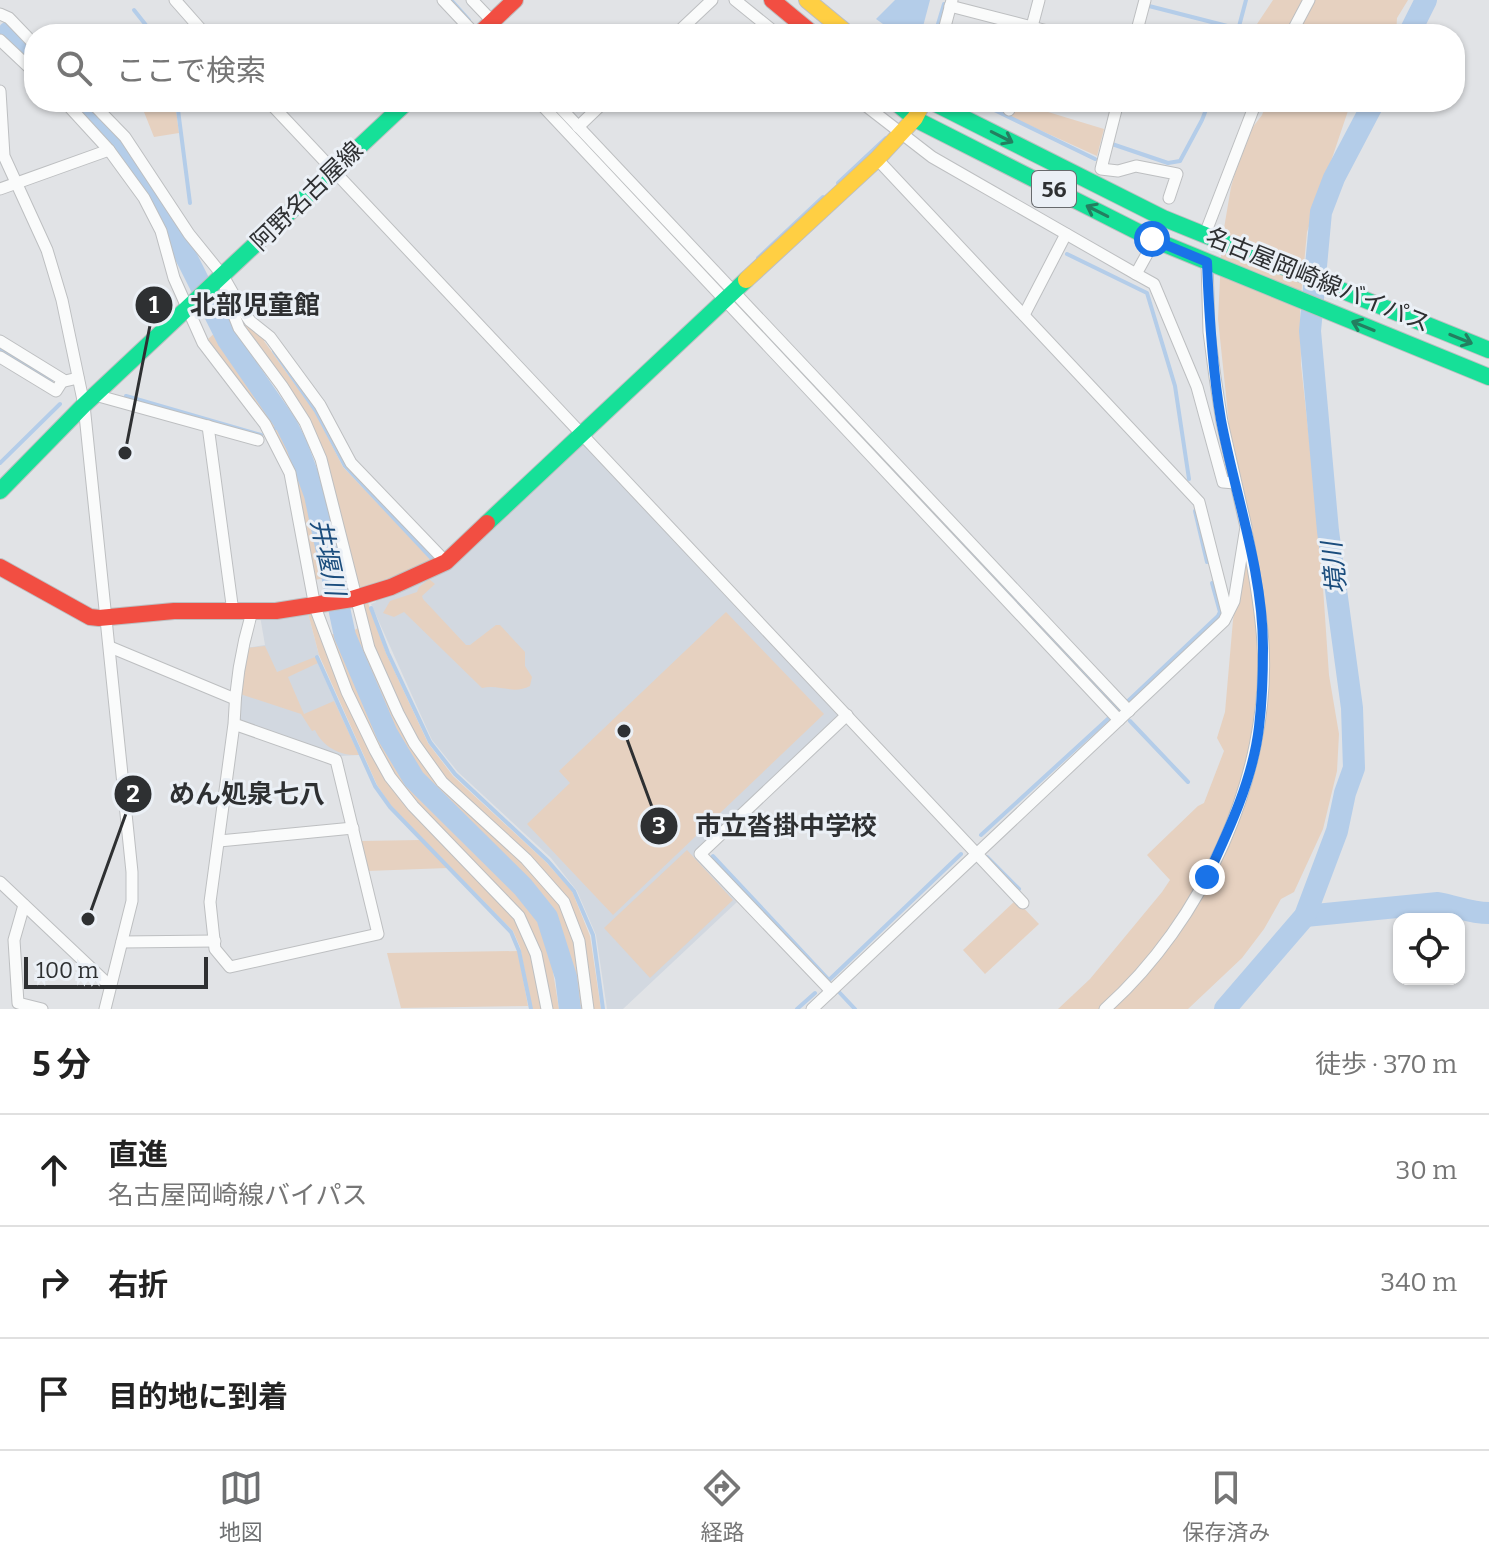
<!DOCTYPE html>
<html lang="ja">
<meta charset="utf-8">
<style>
:root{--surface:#fff;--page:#f6f6f6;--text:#222;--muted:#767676;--line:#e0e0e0;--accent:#6d6f71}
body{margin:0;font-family:Bitter,"Noto Sans JP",serif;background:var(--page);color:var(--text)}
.controls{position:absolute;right:24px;bottom:24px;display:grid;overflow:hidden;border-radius:16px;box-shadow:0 2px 6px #0004}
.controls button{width:72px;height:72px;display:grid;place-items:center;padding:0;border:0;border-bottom:2px solid var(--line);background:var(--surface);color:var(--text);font:40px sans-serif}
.scale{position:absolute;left:24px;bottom:20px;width:184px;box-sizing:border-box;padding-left:8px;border:4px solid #2e3032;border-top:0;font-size:22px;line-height:28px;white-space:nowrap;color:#2e3032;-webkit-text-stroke:6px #ebf0f6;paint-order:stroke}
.stop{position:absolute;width:24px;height:24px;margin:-18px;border:6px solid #1a73e8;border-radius:50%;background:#fff}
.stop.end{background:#1a73e8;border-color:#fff;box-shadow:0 2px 8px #0008}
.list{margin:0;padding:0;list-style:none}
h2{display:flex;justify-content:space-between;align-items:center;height:104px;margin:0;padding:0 32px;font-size:34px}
h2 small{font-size:26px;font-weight:400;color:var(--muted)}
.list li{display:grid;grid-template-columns:52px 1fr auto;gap:24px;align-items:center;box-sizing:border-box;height:112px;padding:0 32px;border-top:2px solid var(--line)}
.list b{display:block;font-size:30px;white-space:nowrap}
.list p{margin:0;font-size:26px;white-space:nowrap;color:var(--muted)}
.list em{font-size:26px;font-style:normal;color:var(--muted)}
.icon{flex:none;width:44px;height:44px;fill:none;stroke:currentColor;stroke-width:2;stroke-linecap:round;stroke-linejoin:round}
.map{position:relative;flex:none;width:1489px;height:1009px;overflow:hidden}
.search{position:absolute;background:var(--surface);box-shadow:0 2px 6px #0004;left:24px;right:24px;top:24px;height:88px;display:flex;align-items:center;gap:20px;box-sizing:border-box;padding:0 28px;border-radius:32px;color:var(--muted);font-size:30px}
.sheet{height:440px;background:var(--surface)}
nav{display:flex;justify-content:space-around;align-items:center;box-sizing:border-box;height:112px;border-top:2px solid var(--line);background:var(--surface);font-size:22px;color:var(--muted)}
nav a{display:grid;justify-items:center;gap:4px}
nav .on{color:var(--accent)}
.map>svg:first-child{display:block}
.built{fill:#d2d8e0}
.green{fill:#e6d1c0}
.water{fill:#b4cde9}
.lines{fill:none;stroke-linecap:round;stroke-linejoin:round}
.stream{stroke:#b4cde9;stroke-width:4}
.river{stroke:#b4cde9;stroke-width:22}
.street-casing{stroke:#bdbfc1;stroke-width:13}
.fast-casing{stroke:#bdbfc1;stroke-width:18}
.slow-casing{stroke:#bdbfc1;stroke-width:18}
.jam-casing{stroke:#bdbfc1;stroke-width:18}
.street{stroke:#fafbfb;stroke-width:11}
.fast{stroke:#16e098;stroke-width:16}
.slow{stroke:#ffcf43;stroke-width:16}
.jam{stroke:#f24e42;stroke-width:16}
.oneway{stroke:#237f60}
.route{stroke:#1a73e8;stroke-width:10}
.labels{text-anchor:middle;stroke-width:6;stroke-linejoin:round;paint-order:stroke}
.shield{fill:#ebf0f6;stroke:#676a6d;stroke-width:2}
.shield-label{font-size:22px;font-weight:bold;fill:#2e3032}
.street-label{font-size:24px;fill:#2e3032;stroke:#ebf0f6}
.water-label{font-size:26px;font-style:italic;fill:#1b4d7d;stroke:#ebf0f6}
.leader{fill:none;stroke:#2e3032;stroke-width:3}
.callout-dot{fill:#2e3032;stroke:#ebf0f6;stroke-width:3}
.mark-label{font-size:24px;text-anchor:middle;font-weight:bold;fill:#fff}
.callout-label{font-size:26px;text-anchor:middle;font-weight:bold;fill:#2e3032;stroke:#ebf0f6;stroke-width:6;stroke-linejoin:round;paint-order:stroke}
</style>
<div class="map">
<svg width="1489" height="1009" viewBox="0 0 1489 1009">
<rect width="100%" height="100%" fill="#e1e3e6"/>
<g class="built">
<polygon points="582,442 838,715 693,854 737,902 623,1009 607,1009 596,935 577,891 551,858 458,772 432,740 371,604 376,602 374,597 420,581"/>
<polygon points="308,613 319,655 315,657 359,755 340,756 239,721 246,648 265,645 260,616"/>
</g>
<g class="green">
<polygon points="1273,0 1303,0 1288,27 1280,28 1278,34 1241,34 1243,31 1251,33"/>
<polygon points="1313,0 1408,0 1397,18 1396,34 1295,34"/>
<polygon points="140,102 175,102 179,133 154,137"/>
<polygon points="1015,102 1104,129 1097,156 1011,117"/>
<polygon points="1267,102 1356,102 1350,105 1307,232 1300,306 1301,365 1319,529 1329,675 1339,734 1337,771 1323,829 1294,892 1281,899 1264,929 1242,958 1188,1009 1110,1009 1157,962 1203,895 1218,870 1247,792 1267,654 1230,434 1218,319 1222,240 1231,187 1246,136 1262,115"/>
<polygon points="237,313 267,337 264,341 315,412 343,467 435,564 360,589 323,453 248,336"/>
<path d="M 217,331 L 281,423 L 275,426 L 276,429 L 283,426 C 303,462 328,537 326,578 L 314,580 L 294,476 L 267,420 L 208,339 Z"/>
<path d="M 1246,542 C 1251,576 1258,611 1260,645 C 1261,661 1258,678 1256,694 C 1246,819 1189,923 1099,1009 L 1058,1009 L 1090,979 L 1162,892 L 1170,880 L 1147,855 L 1198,806 L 1204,803 L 1224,751 L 1217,738 L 1225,712 L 1233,620 Z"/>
<path d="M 429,579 L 435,584 L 422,596 L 423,599 L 466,645 L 470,645 L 496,625 L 500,625 L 525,652 L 525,666 L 532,677 L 530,686 C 513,695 500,684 482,688 L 404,612 L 394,617 L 383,613 L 390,601 L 417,592 L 419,587 Z"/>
<polygon points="368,603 386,653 428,743 453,776 546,862 572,891 590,936 601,1009 591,1009 567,901 447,782 418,744 371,647 363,604"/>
<polygon points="312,612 372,753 515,916 526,936 544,1009 532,1009 520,947 513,931 391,806 377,785 319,655 308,613"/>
<polygon points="726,612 824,714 613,915 527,824 570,783 559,771"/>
<path d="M 361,626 L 410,744 L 541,878 L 560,903 L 571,925 L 586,1009 L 575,1009 C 571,977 569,943 552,914 C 521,858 457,828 419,778 C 387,736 368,682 350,633 Z"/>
<polygon points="338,633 385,738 405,775 424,798 515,891 535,914 549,947 559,1009 550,1009 524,918 415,804 375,745 329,635"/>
<path d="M 265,646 L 277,672 L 315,657 L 318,663 L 288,677 L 304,714 L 334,701 L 359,755 C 340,756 323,747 315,730 L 312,731 L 301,714 L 240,694 L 246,648 Z"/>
<polygon points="420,840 448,868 367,871 360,841"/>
<polygon points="687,850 733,900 650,978 604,928"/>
<polygon points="1016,900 1039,924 985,974 963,950"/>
<polygon points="518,951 528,1006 401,1008 387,953"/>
</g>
<polygon class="water" points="895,0 930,0 921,34 897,34 876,19"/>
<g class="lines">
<g class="stream">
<polyline points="451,0 469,20"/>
<polyline points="1149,6 1239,29"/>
<polyline points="134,10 153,34"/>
<polyline points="935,34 944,4"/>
<polyline points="1237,34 1246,0"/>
<polyline points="177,102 190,203"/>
<polyline points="978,102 1095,159"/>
<polyline points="1111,147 1112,144 1168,163 1180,161 1202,120 1209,102"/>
<polyline points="838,183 886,138"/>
<polyline points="641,203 723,290"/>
<polyline points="1067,254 1147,293 1175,386 1189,479"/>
<polyline points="758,258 823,197"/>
<polyline points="735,302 1119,709"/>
<polyline points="0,350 51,381"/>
<polyline points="274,351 316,411 345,466 433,560"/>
<polyline points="126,396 261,435"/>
<polyline points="276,428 286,424"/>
<polyline points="0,463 60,404"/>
<polyline points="1195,511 1207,562"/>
<polyline points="371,608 388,653 430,742 455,774 548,861 574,891 593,935 603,1009"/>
<polyline points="317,657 375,786 390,807 511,932 519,951 531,1009"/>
<polyline points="1126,703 1218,616 1220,612 1212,583"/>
<polyline points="1130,721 1188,782"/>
<polyline points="981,835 1110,717"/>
<polyline points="713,856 829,980 961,854"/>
<polyline points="987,857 1019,889"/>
<polyline points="839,992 855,1009"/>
<polyline points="797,1009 815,993"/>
</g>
<g class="river">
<polyline points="9,32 34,58"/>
<polyline points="1409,34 1426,0"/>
<polyline points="78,102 113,137 159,203 228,340 286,424 297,446 315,495 345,636 387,734 414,779 523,887 547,917 566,977 570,1009"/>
<path d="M 1305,916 L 1438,903 C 1456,906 1470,913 1489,913"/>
<polyline points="1225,1009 1305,916 1337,831 1345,793 1354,768 1352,708 1328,531 1310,331 1321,212 1334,178 1374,102"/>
</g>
<g class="street-casing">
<g id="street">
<polyline points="175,0 205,34"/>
<polyline points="443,0 475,34"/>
<polyline points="472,0 492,21"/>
<polyline points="735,0 777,34"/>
<polyline points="950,6 1059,34"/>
<polyline points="0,14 9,18 34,44"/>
<polyline points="676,34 712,0"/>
<polyline points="943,34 952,0"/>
<polyline points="1030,34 1039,0"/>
<polyline points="1136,34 1145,0"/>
<polyline points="1291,34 1309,0"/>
<polyline points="0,40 34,72"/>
<polyline points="0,91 4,156 47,250 62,300 84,405 132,872 132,901 105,1009"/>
<polyline points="65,102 109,150 144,198 161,231 174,278 203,343 265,424 290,473 315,607 347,692 375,750 390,777 413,806 519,916 536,954 547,1009"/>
<polyline points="91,102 125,137 189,234 223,276 243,311 250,321 270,337 320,405 351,463 446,562"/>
<polyline points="269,102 1023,903"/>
<polyline points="539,102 1119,720"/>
<polyline points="555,102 1129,711"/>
<polyline points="861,102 932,157 1136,274"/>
<polyline points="1118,102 1101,169 1118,171 1136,166 1177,174 1169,198"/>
<polyline points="1009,110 1011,102"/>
<polyline points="578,127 604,102"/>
<polyline points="877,159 1199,502 1227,612"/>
<polyline points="0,189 109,150"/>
<polyline points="1205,234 1256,102"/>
<polyline points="1147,254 1136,274 1154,284 1197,387 1223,482 1235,483"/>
<polyline points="223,276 228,300 239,328 282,386 305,422 321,459 369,648 398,713 414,743 442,782 526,859 564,902 579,941 588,1009"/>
<polyline points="1024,315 1066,234"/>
<polyline points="0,341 65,381 78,378"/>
<polyline points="0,357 56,391 63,380"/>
<polyline points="95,395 258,440"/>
<polyline points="208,426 233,612"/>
<polyline points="110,647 235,699"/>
<path d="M 234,724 L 336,760 L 378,934 L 230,967 L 215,949 L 210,902 L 234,724 C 235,686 241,649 252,612"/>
<polyline points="219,841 353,828"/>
<polyline points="0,882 110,986"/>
<polyline points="24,905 14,940 18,1003 42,1009"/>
<polyline points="122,942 215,941"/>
<polyline points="831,991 700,854 847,715"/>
<polyline points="812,1009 1224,621 1234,601 1246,527 1222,422 1215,377 1209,332 1207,262"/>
<path d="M 1105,1009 C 1202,923 1271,776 1263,644 C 1261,608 1254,571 1247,535"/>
</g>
</g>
<g class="fast-casing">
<g id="fast">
<polyline points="895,102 917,120 1152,239 1489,377"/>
<polyline points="932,102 1163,218 1489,350"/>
<polyline points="0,491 84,405 407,102"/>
<polyline points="487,523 746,280"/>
</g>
</g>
<g class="slow-casing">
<g id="slow">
<polyline points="807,0 848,34"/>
<polyline points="746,280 877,159 915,118 923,102"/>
</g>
</g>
<g class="jam-casing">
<g id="jam">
<polyline points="772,0 813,34"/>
<polyline points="479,34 515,0"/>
<polyline points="0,567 90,617 99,618 174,611 276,611 352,599 391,587 446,562 487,523"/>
</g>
</g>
<use href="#street" class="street"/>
<use href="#fast" class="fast"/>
<use href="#slow" class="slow"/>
<use href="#jam" class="jam"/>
</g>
<defs><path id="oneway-shaft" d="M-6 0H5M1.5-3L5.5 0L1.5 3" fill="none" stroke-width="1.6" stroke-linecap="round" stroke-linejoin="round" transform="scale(2)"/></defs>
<g class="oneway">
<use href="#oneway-shaft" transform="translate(1002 137) rotate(27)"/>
<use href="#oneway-shaft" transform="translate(1097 211) rotate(-153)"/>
<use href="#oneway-shaft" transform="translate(1363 326) rotate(-158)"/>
<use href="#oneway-shaft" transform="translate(1461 339) rotate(22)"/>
</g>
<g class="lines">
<path class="route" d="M 1152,239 L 1207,262 C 1209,315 1212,367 1221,420 C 1235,495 1263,571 1263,648 C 1263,674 1262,702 1259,727 C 1253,779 1229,830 1207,877"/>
</g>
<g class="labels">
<rect class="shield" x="1032" y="171" width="44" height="36" rx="6"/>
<g class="shield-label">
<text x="1054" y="197">56</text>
</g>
<g class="street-label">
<text transform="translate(307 196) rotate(-44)" y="8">阿野名古屋線</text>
<text transform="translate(1318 280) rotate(22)" y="8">名古屋岡崎線バイパス</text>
</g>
<g class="water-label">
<text transform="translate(328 557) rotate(78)" y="9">井堰川</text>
<text transform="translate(1334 568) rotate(-96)" y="9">境川</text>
</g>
</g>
<path class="leader" d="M125 453L154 305M88 919L133 794M624 731L659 826"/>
<g class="callout-dot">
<circle cx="125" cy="453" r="8"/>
<circle cx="88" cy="919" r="8"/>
<circle cx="624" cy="731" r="8"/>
<circle cx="154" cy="305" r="20"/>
<circle cx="133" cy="794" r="20"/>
<circle cx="659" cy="826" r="20"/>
</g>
<g class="mark-label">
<text x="154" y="313">1</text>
<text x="133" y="802">2</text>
<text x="659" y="834">3</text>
</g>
<g class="callout-label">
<text x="255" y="314">北部児童館</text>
<text x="247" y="803">めん処泉七八</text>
<text x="786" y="835">市立沓掛中学校</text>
</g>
</svg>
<div class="controls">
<button><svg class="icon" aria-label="locate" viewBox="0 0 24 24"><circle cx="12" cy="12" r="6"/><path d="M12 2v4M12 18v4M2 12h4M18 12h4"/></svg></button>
</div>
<div class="scale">100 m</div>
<div class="stop" style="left:1152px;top:239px"></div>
<div class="stop end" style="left:1207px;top:877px"></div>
<div class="search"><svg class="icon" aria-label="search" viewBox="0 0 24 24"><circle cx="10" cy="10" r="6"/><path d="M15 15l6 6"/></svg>ここで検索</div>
</div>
<section class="sheet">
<h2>5 分<small>徒歩 · 370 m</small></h2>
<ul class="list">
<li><svg class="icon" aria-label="ahead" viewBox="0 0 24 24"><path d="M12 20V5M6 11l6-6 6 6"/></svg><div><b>直進</b><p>名古屋岡崎線バイパス</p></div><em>30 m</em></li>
<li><svg class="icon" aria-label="right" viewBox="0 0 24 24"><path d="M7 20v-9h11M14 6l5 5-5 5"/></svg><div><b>右折</b></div><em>340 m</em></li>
<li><svg class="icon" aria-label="arrive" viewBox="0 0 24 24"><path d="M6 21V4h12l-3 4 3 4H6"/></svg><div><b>目的地に到着</b></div></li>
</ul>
</section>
<nav>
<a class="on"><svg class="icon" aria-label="map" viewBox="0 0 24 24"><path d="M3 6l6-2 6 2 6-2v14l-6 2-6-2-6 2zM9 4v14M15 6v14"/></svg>地図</a>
<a><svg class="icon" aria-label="directions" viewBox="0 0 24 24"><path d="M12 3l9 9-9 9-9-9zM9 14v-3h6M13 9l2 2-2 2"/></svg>経路</a>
<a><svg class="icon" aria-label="saved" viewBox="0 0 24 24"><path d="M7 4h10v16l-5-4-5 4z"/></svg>保存済み</a>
</nav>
